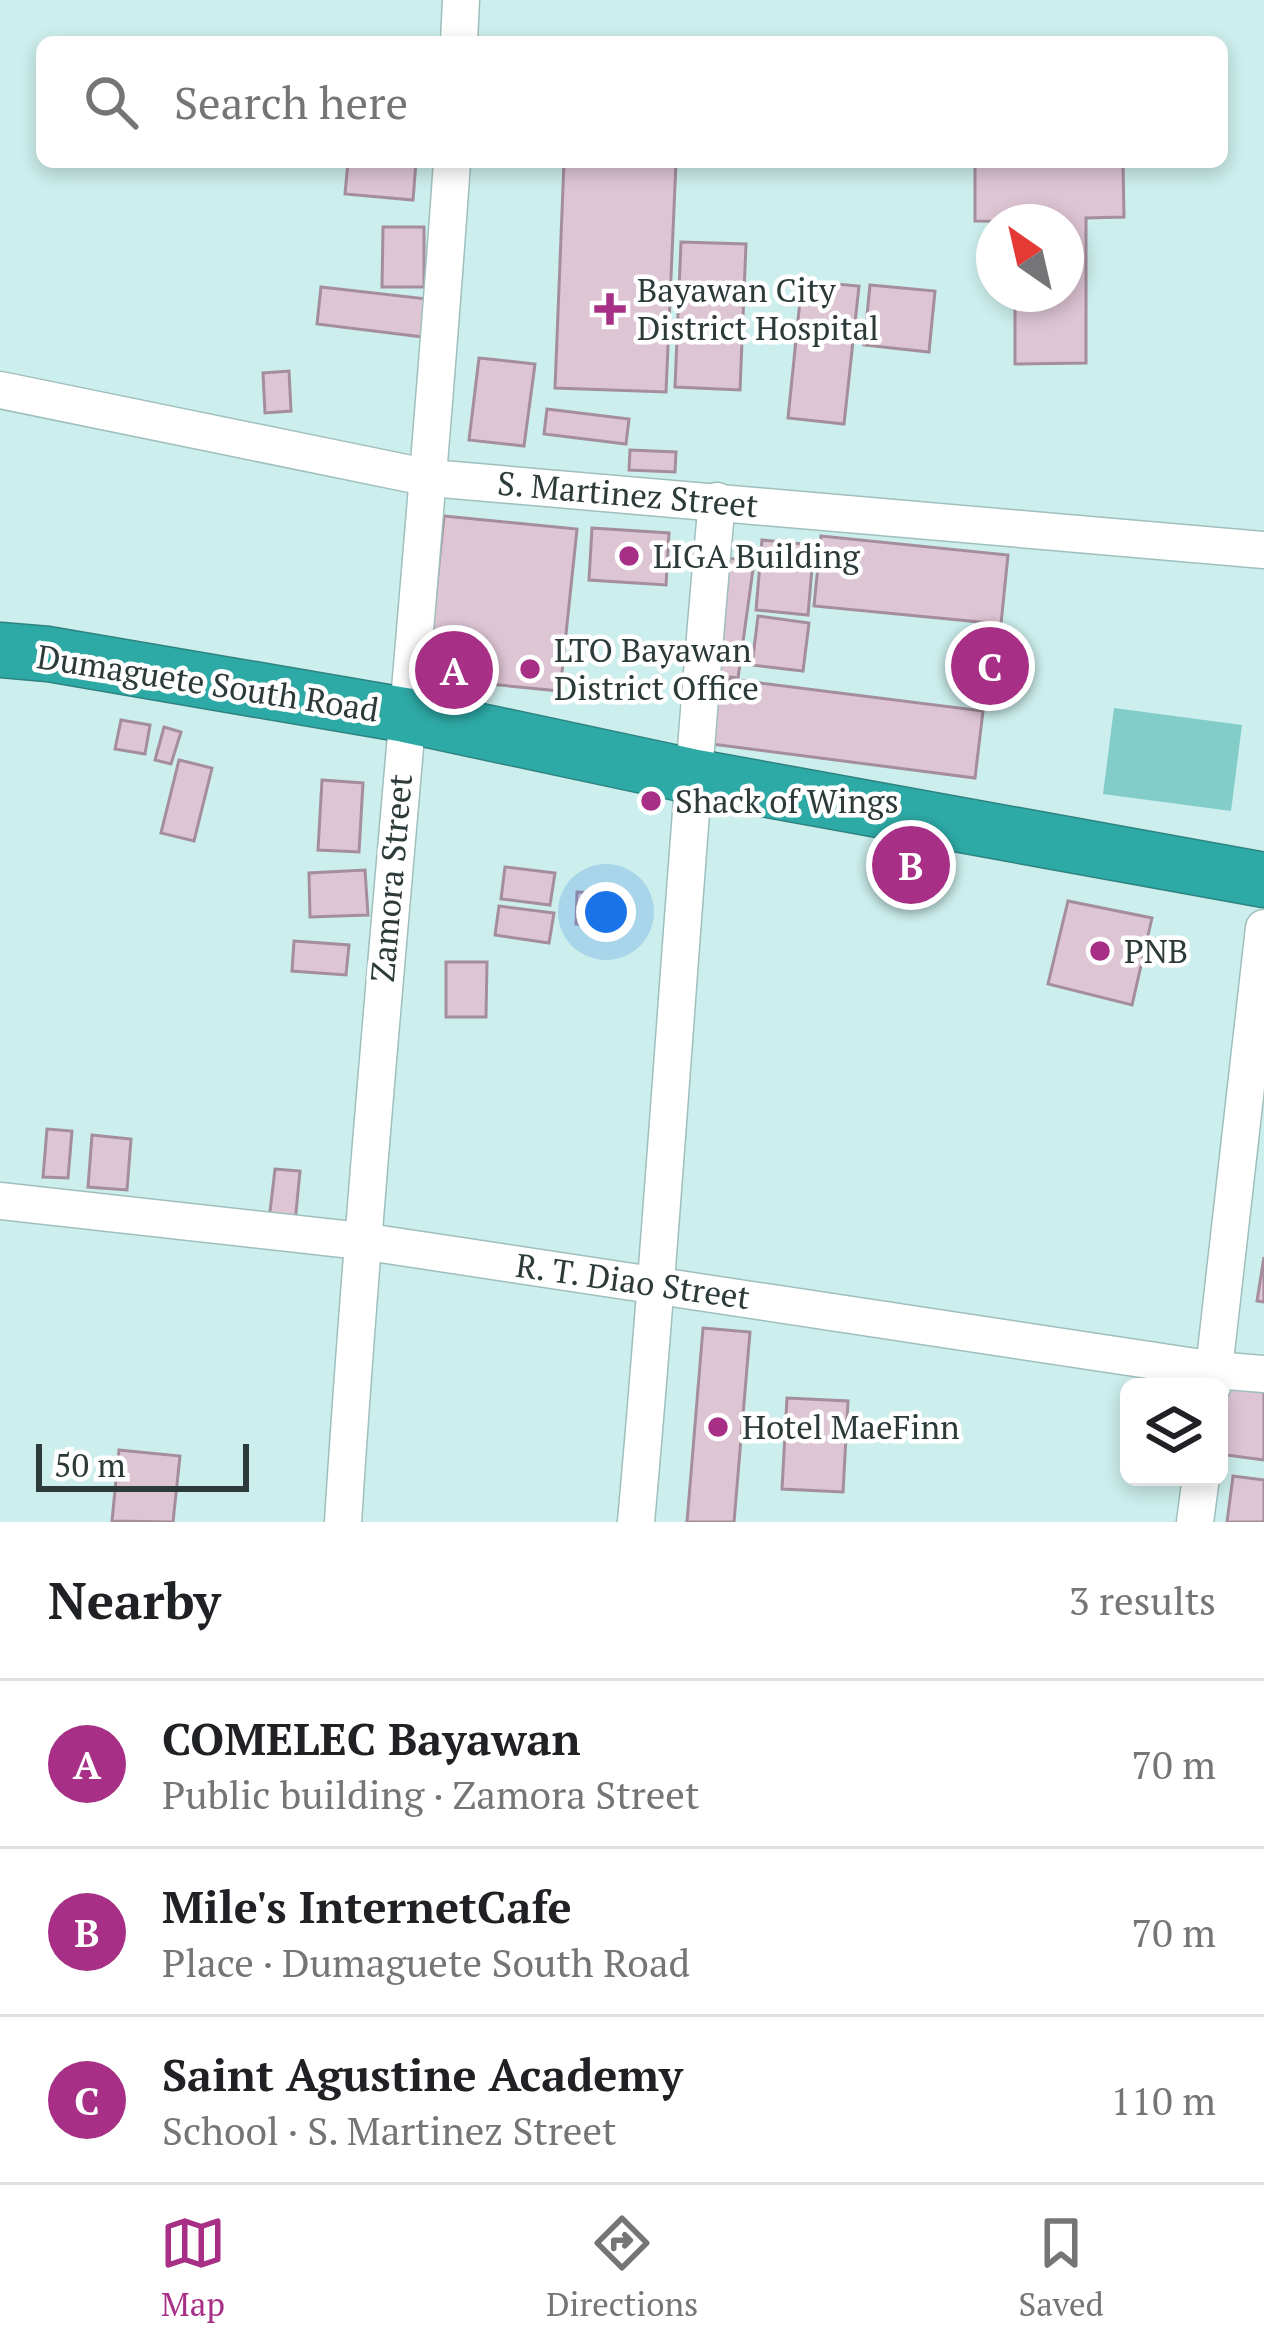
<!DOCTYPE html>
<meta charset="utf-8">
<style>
:root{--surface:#fff;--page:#f6f6f6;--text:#202124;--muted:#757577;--line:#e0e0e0;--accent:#a72f86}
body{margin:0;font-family:"PT Serif",serif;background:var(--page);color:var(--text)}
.controls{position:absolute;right:36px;bottom:36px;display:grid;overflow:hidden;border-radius:18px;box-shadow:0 6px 18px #0003}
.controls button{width:108px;height:108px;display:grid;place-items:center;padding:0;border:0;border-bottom:3px solid var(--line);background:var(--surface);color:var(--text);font:60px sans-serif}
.compass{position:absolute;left:976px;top:204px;width:108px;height:108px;border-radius:50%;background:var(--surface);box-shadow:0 6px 18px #0003;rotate:326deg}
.scale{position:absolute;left:36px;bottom:30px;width:213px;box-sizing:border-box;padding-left:12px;border:6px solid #2d3a3a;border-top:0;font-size:33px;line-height:42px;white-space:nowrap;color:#2d3a3a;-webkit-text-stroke:9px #fff;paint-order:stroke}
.you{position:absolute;left:606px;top:912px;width:42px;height:42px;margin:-30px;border:9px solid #fff;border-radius:50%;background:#1a73e8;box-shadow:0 0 0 18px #1a73e833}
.badge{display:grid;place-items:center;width:78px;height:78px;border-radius:50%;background:var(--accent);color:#fff;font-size:39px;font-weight:700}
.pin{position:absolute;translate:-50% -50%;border:6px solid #fff;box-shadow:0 3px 12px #0006}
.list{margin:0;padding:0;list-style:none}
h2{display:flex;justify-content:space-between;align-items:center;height:156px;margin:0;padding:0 48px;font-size:51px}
h2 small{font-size:39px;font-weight:400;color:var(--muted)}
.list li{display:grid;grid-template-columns:78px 1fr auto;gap:36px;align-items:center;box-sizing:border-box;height:168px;padding:0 48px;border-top:3px solid var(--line)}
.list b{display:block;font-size:45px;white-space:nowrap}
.list p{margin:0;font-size:39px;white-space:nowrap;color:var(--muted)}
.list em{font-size:39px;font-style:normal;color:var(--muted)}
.icon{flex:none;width:66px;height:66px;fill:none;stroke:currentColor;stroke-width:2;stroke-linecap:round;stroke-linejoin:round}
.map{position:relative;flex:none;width:1264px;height:1522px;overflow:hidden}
.search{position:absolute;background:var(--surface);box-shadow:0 6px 18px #0003;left:36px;right:36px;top:36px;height:132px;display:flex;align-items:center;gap:30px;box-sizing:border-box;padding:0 42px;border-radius:18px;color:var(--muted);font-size:45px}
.sheet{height:660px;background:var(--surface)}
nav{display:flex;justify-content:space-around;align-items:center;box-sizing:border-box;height:168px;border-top:3px solid var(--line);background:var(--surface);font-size:33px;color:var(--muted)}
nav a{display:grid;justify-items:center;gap:6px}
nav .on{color:var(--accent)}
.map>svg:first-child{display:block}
.green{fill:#82ccc9}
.building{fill:#dec5d4;stroke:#a58e9c;stroke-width:3}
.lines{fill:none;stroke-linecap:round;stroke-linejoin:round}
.minor-casing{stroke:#9fbfbd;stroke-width:39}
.highway-casing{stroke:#2e8380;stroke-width:57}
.minor{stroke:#fff;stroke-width:36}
.highway{stroke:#2eaaa6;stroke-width:54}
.poi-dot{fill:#a72f86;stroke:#fff;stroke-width:4.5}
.labels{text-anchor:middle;stroke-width:9;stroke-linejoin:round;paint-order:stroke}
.poi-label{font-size:33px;fill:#2d3a3a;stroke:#fff;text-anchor:start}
.street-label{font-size:33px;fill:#2d3a3a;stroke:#fff}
</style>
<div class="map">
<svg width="1264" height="1522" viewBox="0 0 1264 1522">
<rect width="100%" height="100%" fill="#cceeec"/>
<polygon class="green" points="1114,708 1242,725 1231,811 1103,794"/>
<g class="building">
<polygon points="348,162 416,162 413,200 345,194"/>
<polygon points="564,162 676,162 666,392 555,388"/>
<polygon points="975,162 1123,162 1124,217 1086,218 1086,363 1015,364 1015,294 1066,294 1066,222 975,221"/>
<polygon points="383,227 424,227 424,287 382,287"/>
<polygon points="681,242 746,244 740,390 675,387"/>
<polygon points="802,281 859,286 844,424 788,418"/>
<polygon points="870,285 935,291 929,352 864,345"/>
<polygon points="321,287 427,299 423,337 317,324"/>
<polygon points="479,358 535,364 524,446 469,440"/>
<polygon points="289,371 291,411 265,413 263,373"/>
<polygon points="547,409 629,419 626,444 544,434"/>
<polygon points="630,450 676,452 675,472 629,470"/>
<polygon points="444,516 577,529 560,691 427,678"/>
<polygon points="592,528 669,533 666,585 589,580"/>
<polygon points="821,536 1008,555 1001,624 814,606"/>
<polygon points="762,540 814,545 808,615 756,610"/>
<polygon points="721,557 754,562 738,678 706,674"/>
<polygon points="758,616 809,623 803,671 752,665"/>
<polygon points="713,677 983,711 975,778 704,743"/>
<polygon points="121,720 150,725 145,754 115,749"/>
<polygon points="164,727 181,732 171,764 155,760"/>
<polygon points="179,760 212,768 194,841 161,833"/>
<polygon points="322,780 363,783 359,852 318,850"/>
<polygon points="879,845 895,848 891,871 876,869"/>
<polygon points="899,848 929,854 923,882 893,876"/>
<polygon points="505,867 555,873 550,905 501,899"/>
<polygon points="365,870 368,915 310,917 309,873"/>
<polygon points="577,892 617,894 615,926 576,924"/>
<polygon points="1068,901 1152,918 1132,1005 1048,984"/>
<polygon points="499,906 554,913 549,943 495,935"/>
<polygon points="294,941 349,945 346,975 292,971"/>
<polygon points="446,962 487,962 486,1017 446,1017"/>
<polygon points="47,1129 72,1131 68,1178 43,1177"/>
<polygon points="92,1135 131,1139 127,1190 88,1187"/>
<polygon points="275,1169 300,1171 295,1223 269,1220"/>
<polygon points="1264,1257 1264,1302 1257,1301"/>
<polygon points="703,1328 750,1332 734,1522 687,1522"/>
<polygon points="1226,1387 1264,1391 1264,1460 1219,1454"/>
<polygon points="787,1398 848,1401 843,1492 782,1489"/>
<polygon points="119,1450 180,1456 173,1522 112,1521"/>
<polygon points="1233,1476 1264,1480 1264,1522 1227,1522"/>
</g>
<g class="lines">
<g class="minor-casing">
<g id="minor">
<polyline points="459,42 461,0"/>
<polyline points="0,390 430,478 1264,550"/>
<polyline points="0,1201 361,1241 1215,1370 1264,1374"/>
<polyline points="1212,1387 1264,928"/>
<path d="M 343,1522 C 372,1068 421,616 452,162"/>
<path d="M 636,1522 C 667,1182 685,841 717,501"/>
<polyline points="1195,1522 1201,1477"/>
</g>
</g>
<g class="highway-casing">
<polyline id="highway" points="0,650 48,654 405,715 691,776 1264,880"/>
</g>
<use href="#minor" class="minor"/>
<use href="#highway" class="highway"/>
</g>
<g class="poi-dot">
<path d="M604 291h12v12h12v12h-12v12h-12v-12h-12v-12h12z"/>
<circle cx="629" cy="556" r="12"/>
<circle cx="530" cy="669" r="12"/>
<circle cx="651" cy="801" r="12"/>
<circle cx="1100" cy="951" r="12"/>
<circle cx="718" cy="1427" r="12"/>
</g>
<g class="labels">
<g class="poi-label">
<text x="637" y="302">Bayawan City<tspan x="637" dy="38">District Hospital</tspan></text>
<text x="653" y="568">LIGA Building</text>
<text x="554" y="662">LTO Bayawan<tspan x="554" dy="38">District Office</tspan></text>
<text x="675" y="813">Shack of Wings</text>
<text x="1124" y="963">PNB</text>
<text x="742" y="1439">Hotel MaeFinn</text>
</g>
<g class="street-label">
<text transform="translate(628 494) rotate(5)" y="12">S. Martinez Street</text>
<text transform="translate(208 683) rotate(9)" y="12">Dumaguete South Road</text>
<text transform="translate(391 878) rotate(-85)" y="12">Zamora Street</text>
<text transform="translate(633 1281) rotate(8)" y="12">R. T. Diao Street</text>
</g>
</g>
</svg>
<div class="controls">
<button><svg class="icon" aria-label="layers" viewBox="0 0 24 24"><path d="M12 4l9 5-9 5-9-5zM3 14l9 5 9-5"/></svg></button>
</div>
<svg class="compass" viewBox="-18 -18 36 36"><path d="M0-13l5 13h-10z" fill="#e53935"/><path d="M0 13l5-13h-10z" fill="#757577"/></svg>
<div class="scale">50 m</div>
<div class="you"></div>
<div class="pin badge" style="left:454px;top:670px">A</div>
<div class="pin badge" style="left:911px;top:865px">B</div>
<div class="pin badge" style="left:990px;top:666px">C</div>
<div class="search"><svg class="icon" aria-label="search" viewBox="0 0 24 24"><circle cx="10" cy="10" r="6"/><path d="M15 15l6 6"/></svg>Search here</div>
</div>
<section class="sheet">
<h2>Nearby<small>3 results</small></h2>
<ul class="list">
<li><span class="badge">A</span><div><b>COMELEC Bayawan</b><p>Public building · Zamora Street</p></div><em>70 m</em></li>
<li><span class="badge">B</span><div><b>Mile's InternetCafe</b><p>Place · Dumaguete South Road</p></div><em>70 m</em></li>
<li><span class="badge">C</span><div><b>Saint Agustine Academy</b><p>School · S. Martinez Street</p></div><em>110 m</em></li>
</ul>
</section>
<nav>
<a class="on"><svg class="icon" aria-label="map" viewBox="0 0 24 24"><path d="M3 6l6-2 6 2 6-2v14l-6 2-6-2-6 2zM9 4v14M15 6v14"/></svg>Map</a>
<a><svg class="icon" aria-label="directions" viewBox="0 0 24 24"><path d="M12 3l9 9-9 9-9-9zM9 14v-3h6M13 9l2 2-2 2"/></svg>Directions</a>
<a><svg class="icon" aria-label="saved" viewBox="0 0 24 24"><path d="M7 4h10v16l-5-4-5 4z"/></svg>Saved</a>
</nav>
